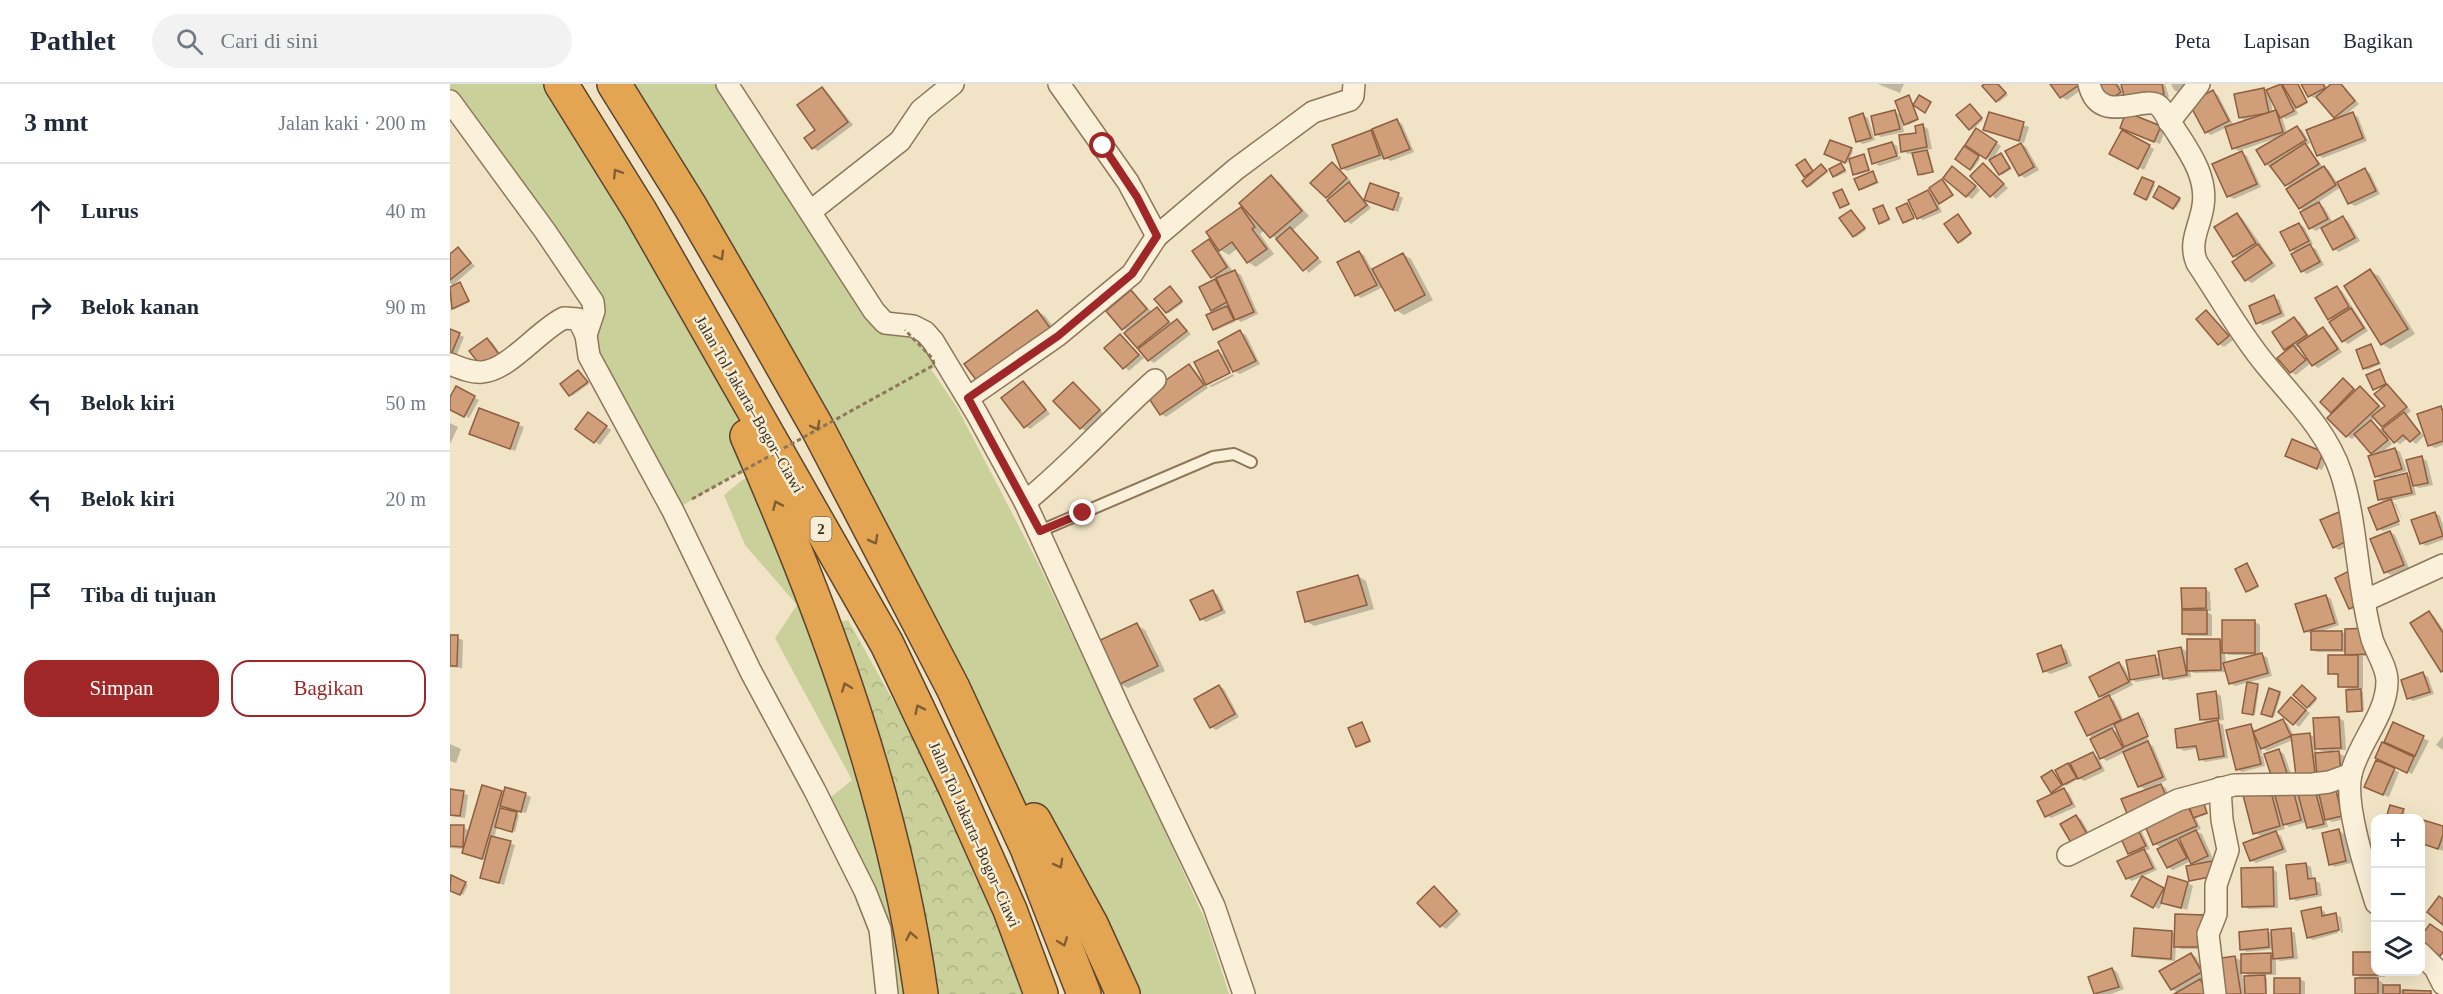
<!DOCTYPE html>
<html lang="id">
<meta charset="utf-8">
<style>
:root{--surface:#fff;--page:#f2f2f3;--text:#1f2937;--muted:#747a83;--line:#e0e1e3;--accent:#a02727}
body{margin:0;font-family:"Times New Roman",serif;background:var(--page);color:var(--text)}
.controls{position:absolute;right:18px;bottom:18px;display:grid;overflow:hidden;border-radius:12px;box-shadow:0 6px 24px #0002}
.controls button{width:54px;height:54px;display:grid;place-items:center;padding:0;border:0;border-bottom:2px solid var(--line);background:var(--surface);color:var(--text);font:30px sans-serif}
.stop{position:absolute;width:18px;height:18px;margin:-14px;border:4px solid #a02727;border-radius:50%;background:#fff}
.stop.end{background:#a02727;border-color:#fff;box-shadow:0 2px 6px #0008}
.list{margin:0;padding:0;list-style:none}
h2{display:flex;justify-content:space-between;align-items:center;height:78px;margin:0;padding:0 24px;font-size:26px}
h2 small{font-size:20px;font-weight:400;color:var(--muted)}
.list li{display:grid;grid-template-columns:39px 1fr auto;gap:18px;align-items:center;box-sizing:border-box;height:96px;padding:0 24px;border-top:2px solid var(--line)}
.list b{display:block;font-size:22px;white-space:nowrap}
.list em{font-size:20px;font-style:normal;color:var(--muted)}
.actions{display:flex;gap:12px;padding:18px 24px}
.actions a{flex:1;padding:14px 0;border:2px solid var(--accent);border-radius:18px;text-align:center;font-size:21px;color:var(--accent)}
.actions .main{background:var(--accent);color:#fff}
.icon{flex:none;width:33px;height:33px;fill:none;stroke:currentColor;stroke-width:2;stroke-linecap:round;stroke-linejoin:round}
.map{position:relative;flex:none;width:1993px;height:910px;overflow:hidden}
header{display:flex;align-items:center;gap:36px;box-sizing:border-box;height:84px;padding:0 30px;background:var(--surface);border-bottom:2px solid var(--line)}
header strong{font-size:28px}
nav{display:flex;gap:33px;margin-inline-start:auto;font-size:21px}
.search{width:420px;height:54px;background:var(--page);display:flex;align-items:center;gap:15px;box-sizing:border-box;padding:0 21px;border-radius:33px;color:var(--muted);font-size:22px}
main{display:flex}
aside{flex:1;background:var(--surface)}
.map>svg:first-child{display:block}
.green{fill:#c9d099}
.forest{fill:url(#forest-crowns)}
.shadow{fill:#0003;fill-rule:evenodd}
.building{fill:#d19e7a;stroke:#8e5e3f;stroke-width:1.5}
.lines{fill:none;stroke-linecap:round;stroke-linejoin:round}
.service-casing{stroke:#8e765a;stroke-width:14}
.minor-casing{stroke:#8e765a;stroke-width:24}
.motorway-casing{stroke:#5b442e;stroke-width:36}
.service{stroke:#fbf1da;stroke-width:10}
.minor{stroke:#fbf1da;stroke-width:21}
.motorway{stroke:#e4a553;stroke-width:33}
.path-bridge{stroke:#8e765a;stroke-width:3;stroke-dasharray:4.5 3;stroke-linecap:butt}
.oneway{stroke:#805e34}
.route{stroke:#a02727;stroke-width:8}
.labels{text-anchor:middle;stroke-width:5;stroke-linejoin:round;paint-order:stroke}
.shield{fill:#f8eed6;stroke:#756856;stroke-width:1.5}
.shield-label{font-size:15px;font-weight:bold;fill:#3d2e1f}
.street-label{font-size:16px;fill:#3d2e1f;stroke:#f8eed6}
</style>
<header>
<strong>Pathlet</strong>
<div class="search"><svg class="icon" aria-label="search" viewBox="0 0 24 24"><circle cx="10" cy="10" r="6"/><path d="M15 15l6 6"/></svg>Cari di sini</div>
<nav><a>Peta</a><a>Lapisan</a><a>Bagikan</a></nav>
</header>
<main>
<aside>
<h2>3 mnt<small>Jalan kaki · 200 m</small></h2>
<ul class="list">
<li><svg class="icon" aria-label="ahead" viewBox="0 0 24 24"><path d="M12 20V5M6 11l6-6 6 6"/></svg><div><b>Lurus</b></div><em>40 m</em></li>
<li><svg class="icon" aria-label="right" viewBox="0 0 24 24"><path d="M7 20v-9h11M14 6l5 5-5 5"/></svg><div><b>Belok kanan</b></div><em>90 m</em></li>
<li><svg class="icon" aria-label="left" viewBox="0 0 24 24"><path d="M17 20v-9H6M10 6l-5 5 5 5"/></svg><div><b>Belok kiri</b></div><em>50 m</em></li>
<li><svg class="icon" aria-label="left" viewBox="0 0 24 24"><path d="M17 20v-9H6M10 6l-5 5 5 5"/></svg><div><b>Belok kiri</b></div><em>20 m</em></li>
<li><svg class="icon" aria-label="arrive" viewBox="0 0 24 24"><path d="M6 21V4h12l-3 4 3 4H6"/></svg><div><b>Tiba di tujuan</b></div></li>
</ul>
<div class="actions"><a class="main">Simpan</a><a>Bagikan</a></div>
</aside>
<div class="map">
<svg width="1993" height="910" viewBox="0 0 1993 910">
<defs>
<pattern id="forest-crowns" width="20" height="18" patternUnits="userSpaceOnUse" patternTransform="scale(1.5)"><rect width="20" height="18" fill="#c9d099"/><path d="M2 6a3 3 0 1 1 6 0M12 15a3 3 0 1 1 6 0" fill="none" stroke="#aeb383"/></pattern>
</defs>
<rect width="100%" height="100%" fill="#f1e4c6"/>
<g class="green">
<polygon points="0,0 111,0 255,257 306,379 223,427 147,287 144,227 0,17"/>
<polygon points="164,0 277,0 414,210 449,241 498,279 481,285 508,325 588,479 712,741 756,838 779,910 673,910"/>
<polygon points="311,386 339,446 471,910 438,910 434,853 381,713 402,696 325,554 347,521 295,461 274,411 291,397"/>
</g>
<polygon class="forest" points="398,536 560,826 591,910 471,910 374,542"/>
<g class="shadow">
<polygon points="1428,0 1454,0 1450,9"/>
<polygon points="1536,0 1548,0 1558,11 1549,18 1534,2"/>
<polygon points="1602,0 1631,0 1634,4 1617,16 1611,13"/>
<polygon points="1650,0 1669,0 1673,7 1666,3 1664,5 1675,11 1665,17"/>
<polygon points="1672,0 1715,0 1719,13 1683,22"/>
<polygon points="1721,0 1744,0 1729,9 1724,6"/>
<path d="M 1834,0 L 1848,0 L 1858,19 L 1849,24 L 1844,21 L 1848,30 L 1836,35 L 1832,33 L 1837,49 L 1847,43 L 1852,46 L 1860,59 L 1856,61 L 1873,83 L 1879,86 L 1887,99 L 1915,86 L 1920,89 L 1930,110 L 1905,122 L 1899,119 L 1891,103 L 1867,119 L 1874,123 L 1883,139 L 1893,134 L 1898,137 L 1910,157 L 1889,168 L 1884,165 L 1872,143 L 1866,147 L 1861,144 L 1855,127 L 1850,124 L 1841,104 L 1816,80 L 1826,54 L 1789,67 L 1783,64 L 1777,43 L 1761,51 L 1756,48 L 1763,8 L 1768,11 L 1784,42 L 1797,38 L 1790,33 L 1814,9 L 1830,1 L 1837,5 ZM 1820,12 L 1830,31 L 1823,29 Z"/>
<polygon points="1853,0 1875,0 1878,5 1884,0 1892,0 1909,20 1894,32 1902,30 1908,33 1917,57 1873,74 1868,71 1889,35 1868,13 1864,14 1859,11"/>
<polygon points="372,5 377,8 403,41 368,67 363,64"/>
<polygon points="1458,13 1469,36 1458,41 1452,38 1454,48 1431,53 1426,50 1445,28 1452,32"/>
<polygon points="1522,23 1533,36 1522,46 1520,45"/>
<polygon points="1540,30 1579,43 1574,59 1535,45"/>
<polygon points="1677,30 1715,46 1710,60 1677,47"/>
<polygon points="1413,31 1418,34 1425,56 1413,60 1407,57"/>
<polygon points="947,37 952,40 964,68 941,77 935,74 897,87 892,84 921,48 927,51"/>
<polygon points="1473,42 1478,45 1482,65 1476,66 1479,68 1484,88 1471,92 1464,69 1458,70 1453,67"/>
<polygon points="1526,46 1551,62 1543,75 1551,70 1562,85 1552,91 1541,76 1517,60"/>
<polygon points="1672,48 1704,65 1694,86 1661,70"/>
<polygon points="1381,58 1403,67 1398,79 1376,70"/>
<polygon points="1442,59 1447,62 1449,70 1423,79"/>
<polygon points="1571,60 1576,63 1589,86 1575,94 1570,91"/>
<polygon points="1514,64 1530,75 1523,85 1507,75"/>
<polygon points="1792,69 1797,72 1811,103 1784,115 1778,112"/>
<polygon points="1414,72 1420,87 1407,91 1405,90"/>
<polygon points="1450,72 1451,75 1429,82 1426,80"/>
<polygon points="1355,77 1364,88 1374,83 1378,88 1360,103 1358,102 1358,94 1355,92"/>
<polygon points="882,80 901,97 899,100 904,103 921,124 901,140 896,137 877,113"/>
<polygon points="1391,80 1397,88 1386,93 1384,92"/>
<polygon points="1533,81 1558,104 1546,115 1522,92"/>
<polygon points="1508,87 1530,106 1522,115 1517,112"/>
<polygon points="1423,89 1429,99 1412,106 1410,105"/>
<polygon points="821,93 829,98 859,132 843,146 872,178 859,189 830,158 815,146 810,150 824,170 806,183 798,178 788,164 779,171 767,164 782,186 774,191 785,188 791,191 808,230 791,238 782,232 785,238 766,246 764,245 767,228 762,226 751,204 767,195 762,193 759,157 768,162 791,125 800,130"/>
<polygon points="1693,95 1705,101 1698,116 1686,110"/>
<polygon points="1492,97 1502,110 1489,118 1486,116 1492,128 1473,136 1468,133 1478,108 1486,112"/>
<polygon points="1710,104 1731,116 1726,124 1705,112"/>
<polygon points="948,111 953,114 948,128 920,118"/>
<polygon points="1457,120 1465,135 1456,139 1454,138"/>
<polygon points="1433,122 1441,136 1432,140 1430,139"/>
<polygon points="1401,127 1416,146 1406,153 1404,152"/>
<polygon points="1787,131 1792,134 1826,182 1802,199 1796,196 1789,175 1784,172"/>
<polygon points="1510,133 1522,150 1511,159 1509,157"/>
<polygon points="1849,140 1854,143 1863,160 1860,162 1866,165 1874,181 1857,190 1852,187 1847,169 1841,165"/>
<polygon points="8,165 25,182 3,201 0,199 0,172"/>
<polygon points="909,168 914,171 922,186 953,170 961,175 983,216 954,231 946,226 933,203 911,214 906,211"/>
<polygon points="1920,187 1929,192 1965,250 1940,265 1932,260"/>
<polygon points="10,200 20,218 5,225 0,217 0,205"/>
<polygon points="1887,204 1892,207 1918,247 1898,260 1893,257 1884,237 1879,234"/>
<polygon points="722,205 733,219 719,229 717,228"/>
<polygon points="682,208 702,228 707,224 722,240 727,236 741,250 704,279 699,276 676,249 678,247 673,245"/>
<polygon points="1824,213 1829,216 1835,232 1813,241 1808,238"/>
<polygon points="587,227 595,232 611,253 539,305"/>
<polygon points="1756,228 1783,256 1774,263 1769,260"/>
<path d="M 1844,235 L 1850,238 L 1860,253 L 1873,245 L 1878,248 L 1892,268 L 1868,284 L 1861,279 L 1846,291 L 1841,288 L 1839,267 L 1835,265 ZM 1850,262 L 1857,273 L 1855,274 L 1846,264 Z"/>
<polygon points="0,246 14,253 3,280 0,279"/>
<polygon points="790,248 796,251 810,280 790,290 786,288 786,285 780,285 781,287 758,299 758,301 754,299 758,304 716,333 711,330 739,282 744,285 752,295 754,294 768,267 777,273"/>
<polygon points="670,252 694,274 679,287 656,264"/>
<polygon points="37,255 42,258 55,276 40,288"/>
<polygon points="1921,262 1931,280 1917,286 1915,284"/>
<path d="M 1930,287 L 1938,302 L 1961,327 L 1956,331 L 1974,352 L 1966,360 L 1958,354 L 1950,360 L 1938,354 L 1942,360 L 1930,370 L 1945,365 L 1950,368 L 1957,387 L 1941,392 L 1942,394 L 1957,391 L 1962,394 L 1972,374 L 1977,377 L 1983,401 L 1969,404 L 1964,402 L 1966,411 L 1940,417 L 1946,420 L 1954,439 L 1944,419 L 1941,419 L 1950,441 L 1933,447 L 1928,444 L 1936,419 L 1929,415 L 1933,396 L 1926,392 L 1926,371 L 1907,351 L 1902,355 L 1897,352 L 1879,334 L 1884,329 L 1882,327 L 1894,296 L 1907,307 L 1910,304 L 1915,307 L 1933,325 L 1937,322 L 1936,302 L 1924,305 ZM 1925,333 L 1936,344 L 1932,347 L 1921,337 Z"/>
<polygon points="129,288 139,300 122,312 120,311"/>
<polygon points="783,290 784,292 762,303 759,302"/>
<polygon points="573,299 578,302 600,330 580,345 575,342"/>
<polygon points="623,300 654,330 636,347 631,344"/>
<polygon points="7,304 29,316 19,334 0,324 0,316"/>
<polygon points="1990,323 1993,325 1993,361 1985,364 1980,361"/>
<polygon points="29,326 74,343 65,367 26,352"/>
<polygon points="143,333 161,346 150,361 127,345"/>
<polygon points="0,339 8,343 0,360"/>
<polygon points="1843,357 1878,372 1872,386 1842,374"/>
<polygon points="1889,429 1894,432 1906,458 1889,466 1884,463"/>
<polygon points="1985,429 1990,432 1993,442 1993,456 1976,462 1971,459"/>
<polygon points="1940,448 1945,451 1959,484 1941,491 1935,488"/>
<polygon points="1797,481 1809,503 1799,508 1797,507"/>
<polygon points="908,492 916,497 924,525 864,542 856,537"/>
<polygon points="1755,505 1760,508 1761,527 1755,527 1762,531 1762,552 1739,552 1734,549 1740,528 1733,524"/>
<polygon points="763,508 768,511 776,529 756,538 751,535"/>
<polygon points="1876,512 1881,515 1889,541 1869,548 1892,548 1924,572 1913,572 1913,605 1910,605 1913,608 1914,627 1899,627 1898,605 1890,602 1890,592 1879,589 1897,573 1897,568 1867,568 1862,565 1862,550 1855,547"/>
<polygon points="1979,529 1984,532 1993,545 1993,588"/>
<path d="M 1805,538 L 1810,541 L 1810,571 L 1817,573 L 1822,592 L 1785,602 L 1780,599 L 1777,588 L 1744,589 L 1740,587 L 1741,593 L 1720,597 L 1714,593 L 1686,598 L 1680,595 L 1704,572 L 1711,576 L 1731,564 L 1738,568 L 1738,557 L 1770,556 L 1774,558 ZM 1775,569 L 1779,571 L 1806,571 L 1776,580 Z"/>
<polygon points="687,541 695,546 715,587 678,604 670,600"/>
<polygon points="0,552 13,556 12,584 0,583"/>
<polygon points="1611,563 1616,566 1622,582 1600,590 1595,587"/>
<path d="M 1669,580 L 1674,583 L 1683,601 L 1659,613 L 1664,616 L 1674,637 L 1688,631 L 1693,634 L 1702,655 L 1691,633 L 1688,633 L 1699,657 L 1696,658 L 1703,662 L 1717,696 L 1708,700 L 1716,704 L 1722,720 L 1689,702 L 1675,668 L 1657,677 L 1652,674 L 1644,655 L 1638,651 L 1655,615 L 1650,612 ZM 1666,643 L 1669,649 L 1662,645 Z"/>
<polygon points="1973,590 1978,593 1984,610 1963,617 1958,614"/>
<polygon points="769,602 774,605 789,633 766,646 761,643"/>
<polygon points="1807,602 1809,603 1805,631 1796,629"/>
<polygon points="1854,604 1867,616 1860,624 1858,623"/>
<polygon points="1766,609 1771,612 1774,636 1766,637 1773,641 1778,674 1755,678 1750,675 1748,664 1734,667 1729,664 1759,640 1751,635"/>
<polygon points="1829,609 1831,610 1824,633 1815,630"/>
<polygon points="1846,618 1860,629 1849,643 1830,628"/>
<path d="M 1889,634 L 1894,637 L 1896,666 L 1884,666 L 1894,672 L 1895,691 L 1871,699 L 1843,656 L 1817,667 L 1811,663 L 1812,670 L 1810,671 L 1813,672 L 1815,682 L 1792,688 L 1787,685 L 1801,642 L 1807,648 L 1833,637 L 1838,640 L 1844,652 L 1859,650 L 1866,654 ZM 1866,664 L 1872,667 L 1882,667 L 1882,669 L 1867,671 Z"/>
<polygon points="912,640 921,658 909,663 907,662"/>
<polygon points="1944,640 1979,657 1962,690 1927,673"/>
<polygon points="1993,652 1993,666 1986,661"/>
<polygon points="0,660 11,665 6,679 0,677"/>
<polygon points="1829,667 1834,670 1843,695 1830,699"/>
<polygon points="1643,670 1648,673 1655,687 1634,697 1629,694 1616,702 1614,700 1618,680 1624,683"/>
<polygon points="1927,678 1949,688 1939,713 1921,706"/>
<polygon points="1604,689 1613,703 1606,708 1607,710 1614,706 1619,709 1626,723 1601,734 1596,731 1606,710 1602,708"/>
<polygon points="0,706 18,711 15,734 0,732"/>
<polygon points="1869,706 1870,711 1885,708 1891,711 1896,735 1882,738 1876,735 1878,743 1863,746 1858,743 1857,738 1839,743 1833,739 1835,745 1824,748 1831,752 1837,768 1806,779 1801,776 1813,753 1805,749 1795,712 1825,709 1826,713 1843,708 1850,712"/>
<path d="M 51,708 L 55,710 L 75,710 L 81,713 L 76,729 L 62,726 L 69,731 L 65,748 L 47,743 L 44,754 L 65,761 L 54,801 L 31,793 L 36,777 L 14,769 L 15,765 L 0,764 L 0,743 L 13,743 L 20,747 ZM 53,722 L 62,727 L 52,726 Z"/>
<path d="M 1754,717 L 1758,730 L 1746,734 L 1751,745 L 1746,747 L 1752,750 L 1763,775 L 1754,779 L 1766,792 L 1742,797 L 1740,796 L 1747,781 L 1741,777 L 1723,786 L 1718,783 L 1712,764 L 1705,760 L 1695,738 ZM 1731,754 L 1734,761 L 1725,756 Z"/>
<polygon points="1953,727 1955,728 1953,734 1937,733"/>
<polygon points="1626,732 1631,735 1643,756 1612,740"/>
<polygon points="1686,743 1691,746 1700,765 1695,767 1699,770 1707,786 1682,797 1677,794 1683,771 1679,769"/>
<polygon points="1993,744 1993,767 1970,759"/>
<polygon points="1889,747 1894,750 1901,779 1885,783 1880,780"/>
<polygon points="1856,780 1861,783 1863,796 1870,799 1872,812 1846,817 1841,814"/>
<polygon points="1822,785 1827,788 1828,824 1799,825 1794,822"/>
<polygon points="1,793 18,801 13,811 0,805"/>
<polygon points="1693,794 1716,807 1738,799 1743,802 1737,826 1713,818 1709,825 1683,812"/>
<polygon points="984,804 1011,830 996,845 991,842"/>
<polygon points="1870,825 1875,828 1876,832 1885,831 1891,833 1893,848 1891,849 1888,832 1885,832 1888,849 1863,856 1858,853"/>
<polygon points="1685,846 1722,848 1760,865 1731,865 1726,862 1725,877 1688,874 1683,871"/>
<path d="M 1840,846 L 1845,849 L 1848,875 L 1830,877 L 1826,875 L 1826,891 L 1811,891 L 1817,894 L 1817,910 L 1772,910 L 1785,873 L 1793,878 L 1821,871 L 1825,873 L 1824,865 L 1797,868 L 1792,865 L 1817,847 L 1823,850 ZM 1792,888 L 1802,893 L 1796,905 L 1794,905 Z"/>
<polygon points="1741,870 1746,873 1756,891 1749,896 1755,899 1762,910 1727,910 1728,909 1722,905"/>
<polygon points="1662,885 1667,888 1674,905 1661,910 1646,910 1640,894"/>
<polygon points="1926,888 1935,888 1935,893 1923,893 1933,899 1933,902 1950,902 1952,907 1984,910 1907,910 1914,896 1905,890"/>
<polygon points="1850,895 1855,898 1855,910 1826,910"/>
</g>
<g class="building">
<polygon points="1534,0 1548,0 1556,9 1546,18 1532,2"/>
<polygon points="1600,0 1629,0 1629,1 1610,14"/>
<polygon points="1649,0 1666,0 1671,8 1659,16"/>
<polygon points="1671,0 1712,0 1714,10 1676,20"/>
<polygon points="1831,0 1844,27 1830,34 1816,6"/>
<polygon points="1832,0 1848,0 1857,18 1846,24"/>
<polygon points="1851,0 1873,0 1875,4 1858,13"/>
<polygon points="1881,0 1891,0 1905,17 1884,34 1866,13"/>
<polygon points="372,3 398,38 362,65 354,54 365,46 347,21"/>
<polygon points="1814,4 1819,29 1789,34 1784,10"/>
<polygon points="1763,6 1779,37 1755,49 1739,19"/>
<polygon points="1459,11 1468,35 1454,41 1445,17"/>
<polygon points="1469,11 1481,18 1475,29 1463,21"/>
<polygon points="1520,20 1532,34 1519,46 1506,31"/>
<polygon points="1445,26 1450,45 1425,51 1421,32"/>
<polygon points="1826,26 1833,48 1782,65 1775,43"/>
<polygon points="1539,28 1574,38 1569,57 1533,46"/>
<polygon points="1676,28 1711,42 1704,58 1670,44"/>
<polygon points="1903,28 1913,54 1867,72 1856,46"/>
<polygon points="1413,29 1421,54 1406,58 1399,34"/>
<polygon points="947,35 960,65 934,75 922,45"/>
<polygon points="1473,40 1477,63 1451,68 1449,51 1466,49 1465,42"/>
<polygon points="1847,42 1856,56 1815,81 1806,66"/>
<polygon points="1526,44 1547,58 1536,75 1515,61"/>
<polygon points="921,46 930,71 891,85 882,61"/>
<polygon points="1672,46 1700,61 1688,85 1659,70"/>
<polygon points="1380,56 1402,64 1395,79 1374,70"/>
<polygon points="1442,58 1447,72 1422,80 1418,65"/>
<polygon points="1571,59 1584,83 1569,92 1555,67"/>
<polygon points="1855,59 1869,80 1835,102 1820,82"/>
<polygon points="1514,62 1529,72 1520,86 1505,75"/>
<polygon points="1477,66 1483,88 1468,91 1462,69"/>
<polygon points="1792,67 1807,100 1777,113 1762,80"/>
<polygon points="1551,69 1560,84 1549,91 1539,76"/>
<polygon points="1414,70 1419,86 1403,91 1399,75"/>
<polygon points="1355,75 1363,87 1354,93 1346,81"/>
<polygon points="882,78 897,94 876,114 860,99"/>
<polygon points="1391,79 1395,86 1383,93 1379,85"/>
<polygon points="1533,79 1554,100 1540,113 1520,92"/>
<polygon points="1371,80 1377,87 1357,103 1352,97"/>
<polygon points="1502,82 1526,102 1516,113 1493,94"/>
<polygon points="1874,82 1886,101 1849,125 1836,105"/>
<polygon points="1915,84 1926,107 1898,120 1887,98"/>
<polygon points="1423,87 1427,98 1409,106 1404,95"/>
<polygon points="821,91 852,127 820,154 789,119"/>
<polygon points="1692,93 1704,98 1696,116 1684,110"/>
<polygon points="1492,95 1503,111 1489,120 1479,104"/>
<polygon points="899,98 917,121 895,138 877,116"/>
<polygon points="920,99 949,109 943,126 914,116"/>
<polygon points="1709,102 1730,114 1723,125 1703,113"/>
<polygon points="1392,105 1399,120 1390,124 1383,109"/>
<polygon points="1478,106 1488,125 1467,135 1458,116"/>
<polygon points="1869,118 1878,135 1859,145 1850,128"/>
<polygon points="1457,119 1464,134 1453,139 1446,124"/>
<polygon points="1433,121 1439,135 1429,140 1423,125"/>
<polygon points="791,123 805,143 802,145 817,165 797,179 782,158 769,167 756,148"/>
<polygon points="1401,126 1415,144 1403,153 1389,134"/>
<polygon points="1787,129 1806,159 1783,173 1764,143"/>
<polygon points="1508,130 1521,149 1508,159 1494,140"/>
<polygon points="1893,132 1905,154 1883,166 1871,144"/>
<polygon points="1849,139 1859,157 1840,167 1830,148"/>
<polygon points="840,143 868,174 853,187 826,155"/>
<polygon points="759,155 777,183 761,194 742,167"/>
<polygon points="1808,160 1822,179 1795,197 1782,178"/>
<polygon points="1860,160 1870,178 1851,188 1841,170"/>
<polygon points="8,163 21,179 0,196 0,170"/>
<polygon points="909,167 927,201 905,212 887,178"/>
<polygon points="953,169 975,211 945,227 922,185"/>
<polygon points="1920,185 1958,245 1931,261 1894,202"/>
<polygon points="785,186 804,228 785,236 766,194"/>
<polygon points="765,195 777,218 761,227 749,203"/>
<polygon points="10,198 19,217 2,225 0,203"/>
<polygon points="720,202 732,217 716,229 704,215"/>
<polygon points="1887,202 1899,223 1878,236 1865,214"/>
<polygon points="681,206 697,225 672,246 656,227"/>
<polygon points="1824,211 1831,229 1806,240 1799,222"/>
<polygon points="777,222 784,236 763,246 756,231"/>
<polygon points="707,223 719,238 687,264 674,249"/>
<polygon points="1901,224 1914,244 1892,258 1879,238"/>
<polygon points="587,226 603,248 530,301 514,280"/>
<polygon points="1756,226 1779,252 1768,261 1746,235"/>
<polygon points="1844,233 1857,251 1834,266 1822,248"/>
<polygon points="727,235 737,247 698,277 688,265"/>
<polygon points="1873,243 1888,265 1862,282 1847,260"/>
<polygon points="0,245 10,249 0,273"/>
<polygon points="790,246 806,277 783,288 768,258"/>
<polygon points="670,250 689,271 673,285 654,264"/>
<polygon points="37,254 51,273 34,286 19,267"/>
<polygon points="1921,260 1929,279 1913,285 1906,266"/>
<polygon points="1843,261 1856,276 1840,289 1827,274"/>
<polygon points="768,266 780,289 756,301 744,278"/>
<polygon points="739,280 754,301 710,331 696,310"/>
<polygon points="1930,285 1936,300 1923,306 1916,291"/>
<polygon points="128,286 138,298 119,312 110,300"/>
<polygon points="1893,294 1904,305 1881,329 1870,318"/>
<polygon points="573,297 596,326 574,344 551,314"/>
<polygon points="623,298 650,326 630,345 603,317"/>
<polygon points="1937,300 1957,323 1932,343 1922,332 1935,322 1924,310"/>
<polygon points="6,302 25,312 14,333 0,326 0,313"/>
<polygon points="1910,302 1929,322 1896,353 1877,334"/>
<polygon points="1991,322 1993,328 1993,357 1978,362 1967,330"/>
<polygon points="29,324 69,339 60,365 19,350"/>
<polygon points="138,328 157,342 144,359 125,345"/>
<polygon points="1954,328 1970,349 1960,358 1953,351 1944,359 1932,345"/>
<polygon points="1921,336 1938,356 1921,370 1904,350"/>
<polygon points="1842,355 1873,368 1867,385 1835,372"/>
<polygon points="1945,364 1952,385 1925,393 1918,372"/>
<polygon points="1972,372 1978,399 1963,402 1956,376"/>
<polygon points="1957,389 1962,409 1928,416 1924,397"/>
<polygon points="1941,415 1949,437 1927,446 1918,424"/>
<polygon points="1889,428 1901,455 1883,464 1870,436"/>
<polygon points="1985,428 1993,452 1970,460 1961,436"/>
<polygon points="1940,447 1954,481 1934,489 1920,455"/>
<polygon points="1797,479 1808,502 1796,508 1785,485"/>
<polygon points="1899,487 1914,519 1899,525 1885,494"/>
<polygon points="908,491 917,521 855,538 847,508"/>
<polygon points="1731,504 1756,504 1756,524 1732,525"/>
<polygon points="763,506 772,526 750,536 740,516"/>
<polygon points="1876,511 1885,539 1854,548 1845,520"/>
<rect x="1732" y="526" width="25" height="24"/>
<polygon points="1979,527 1993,549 1993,587 1991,588 1960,539"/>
<rect x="1772" y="536" width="33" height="33"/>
<polygon points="687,539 708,582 668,601 648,557"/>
<polygon points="1919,544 1919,570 1895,571 1895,545"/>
<rect x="1861" y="547" width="31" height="19"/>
<polygon points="0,551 8,551 7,582 0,582"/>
<polygon points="1737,555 1770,555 1771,586 1737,587"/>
<polygon points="1611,561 1617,579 1593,588 1587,570"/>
<polygon points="1731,563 1737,591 1713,595 1708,567"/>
<polygon points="1812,569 1818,589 1779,600 1773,579"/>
<polygon points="1705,571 1709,591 1680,596 1676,576"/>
<polygon points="1878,571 1908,571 1908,603 1888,603 1888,590 1878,590"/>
<polygon points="1669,578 1679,598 1649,613 1639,593"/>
<polygon points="1973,588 1980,608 1957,615 1951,596"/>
<polygon points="1797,598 1808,600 1803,631 1792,629"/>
<polygon points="769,601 785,630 760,644 744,615"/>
<polygon points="1852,601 1866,614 1857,624 1843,611"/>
<polygon points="1819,604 1830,608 1822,633 1811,630"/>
<polygon points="1911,605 1912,627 1897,628 1896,606"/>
<polygon points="1766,607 1769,634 1750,636 1747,610"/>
<polygon points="1659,611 1671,636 1637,652 1625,628"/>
<polygon points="1841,613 1856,626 1843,641 1828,628"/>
<polygon points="1688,629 1698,652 1674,663 1664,640"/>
<polygon points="1889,633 1891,664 1865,665 1863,634"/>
<polygon points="1833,635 1841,652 1811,665 1803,648"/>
<polygon points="1768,636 1774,672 1749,676 1746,662 1727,664 1725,645"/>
<polygon points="912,638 920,657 906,663 898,644"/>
<polygon points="1943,638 1974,652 1965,672 1934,658"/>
<polygon points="1801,640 1811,680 1786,686 1776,646"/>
<polygon points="1662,644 1673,664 1650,675 1640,655"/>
<polygon points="1860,649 1866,697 1847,700 1841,651"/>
<polygon points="1698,657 1713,693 1688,703 1673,668"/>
<polygon points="1932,658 1964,673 1957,689 1925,674"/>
<polygon points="1829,665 1838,692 1823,697 1814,670"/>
<polygon points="1889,667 1891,689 1867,691 1865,669"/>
<polygon points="1643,668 1651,684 1628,695 1620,679"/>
<polygon points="1926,676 1945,684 1933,711 1914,703"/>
<polygon points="1618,679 1627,694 1613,701 1605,686"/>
<polygon points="1602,686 1612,701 1601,709 1591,693"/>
<polygon points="1711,700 1718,717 1678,732 1671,715"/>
<polygon points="32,701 52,707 32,775 12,769"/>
<polygon points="1864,702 1874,740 1857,744 1847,706"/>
<polygon points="55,703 76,709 71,728 50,722"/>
<polygon points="1614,704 1622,720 1595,733 1587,717"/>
<polygon points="1820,704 1830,742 1803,750 1793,711"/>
<polygon points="0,705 14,707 10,732 0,731"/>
<polygon points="1843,706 1851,736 1833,741 1825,712"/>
<polygon points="1886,706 1892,732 1875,736 1869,710"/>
<polygon points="1752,714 1757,729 1743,734 1738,719"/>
<polygon points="1736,718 1747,742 1703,761 1693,737"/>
<polygon points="1940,721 1954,725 1950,734 1936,734"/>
<polygon points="50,724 67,728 62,748 45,743"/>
<polygon points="1626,731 1639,753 1623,762 1610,740"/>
<polygon points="1970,735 1993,742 1993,751 1988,765 1970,759"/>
<polygon points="0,741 14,741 13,763 0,762"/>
<polygon points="1686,742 1696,762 1678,770 1669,750"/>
<polygon points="1889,745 1896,777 1879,781 1872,749"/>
<polygon points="1746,746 1758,772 1741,780 1729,754"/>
<polygon points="1826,747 1833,765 1800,777 1793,759"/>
<polygon points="41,752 61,757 49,799 30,794"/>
<polygon points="1727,755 1737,774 1717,784 1707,765"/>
<polygon points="1694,765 1703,784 1676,795 1667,777"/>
<polygon points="1762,777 1765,792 1739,797 1736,782"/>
<polygon points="1856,779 1858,795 1865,794 1867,810 1840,815 1836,781"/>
<polygon points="1823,783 1824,822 1792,823 1791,784"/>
<polygon points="1,791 16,798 10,811 0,807"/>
<polygon points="1692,792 1714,804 1703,824 1681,812"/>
<polygon points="1718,792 1738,798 1731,824 1711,819"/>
<polygon points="984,802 1007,827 990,843 967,819"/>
<polygon points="1989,812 1993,815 1993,841 1977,828"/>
<polygon points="1871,823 1872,832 1886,829 1889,846 1857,854 1851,827"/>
<polygon points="1725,830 1756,831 1755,863 1724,863"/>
<polygon points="1980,840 1993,849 1993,868 1990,872 1970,860 1970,853"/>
<polygon points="1684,844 1722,847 1721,875 1682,872"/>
<polygon points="1841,844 1843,873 1823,875 1821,846"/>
<polygon points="1818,845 1819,863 1790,866 1789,848"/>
<polygon points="1903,868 1926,868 1926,888 1930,888 1930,891 1903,891"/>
<polygon points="1741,869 1752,888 1721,906 1709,887"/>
<polygon points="1821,869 1821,889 1791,889 1791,870"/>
<polygon points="1785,872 1791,910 1770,910 1765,875"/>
<polygon points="1662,884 1669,903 1644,910 1638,893"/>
<polygon points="1815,891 1816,910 1795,910 1794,892"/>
<rect x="1824" y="894" width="26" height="16"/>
<rect x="1905" y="894" width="23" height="16"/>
<polygon points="1750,895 1759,910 1724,910"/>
<rect x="1933" y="901" width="17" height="9"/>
<polygon points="1953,906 1981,907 1981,910 1953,910"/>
</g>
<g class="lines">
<g class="service-casing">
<polyline id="service" points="590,447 763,373 784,370 801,378"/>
</g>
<g class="minor-casing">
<g id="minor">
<polyline points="277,0 424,227 435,239 463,242 475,248 483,257 527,330 575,418 671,628 764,822 794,910"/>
<polyline points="609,0 678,98 707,152"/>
<path d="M 1639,0 C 1649,44 1696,9 1709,22 C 1714,26 1718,36 1722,41 C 1737,65 1758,91 1753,122 C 1750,143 1738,158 1747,179 C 1770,213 1790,250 1816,281 C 1844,315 1877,347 1891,389 C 1905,432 1906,479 1915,523 C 1917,534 1919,544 1922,555 C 1926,568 1937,583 1937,597 C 1937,631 1909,657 1901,690 C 1894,721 1916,787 1926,819"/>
<polyline points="0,17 95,147 143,218 144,227 136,251 139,272 223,427 301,588 365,707 415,807 430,845 437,910"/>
<polyline points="1719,38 1749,0"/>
<polyline points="361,127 450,57 471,26 503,0"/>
<path d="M 0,280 C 10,284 21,289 32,288 C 58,287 90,245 114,234 L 128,235 L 136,251"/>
<polyline points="518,314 607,252 682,190 707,152 786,85 863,28 900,16 903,12 904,0"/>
<path d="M 575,418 C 622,380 660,336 705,296"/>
<polyline points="1914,517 1993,481"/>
<polyline points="1618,771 1728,716 1784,701 1863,700 1879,698 1901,690"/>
<polyline points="1970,869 1985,884 1993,900"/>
<polyline points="1765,910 1758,850 1766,830 1766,801 1778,766 1772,736 1770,704"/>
</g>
</g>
<g class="motorway-casing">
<g id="motorway">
<polyline points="111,0 190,127 437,560 505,703 560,826 591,910"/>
<polyline points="164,0 240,122 301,227 368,345 503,604 577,764 634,910"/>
<path d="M 297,352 C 375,530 444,716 471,910"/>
<polyline points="584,736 642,842 673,910"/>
</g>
</g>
<use href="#service" class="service"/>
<use href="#minor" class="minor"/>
<use href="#motorway" class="motorway"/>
<polyline class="path-bridge" points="242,415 484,281 483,275 455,246"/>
</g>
<defs><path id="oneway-chevron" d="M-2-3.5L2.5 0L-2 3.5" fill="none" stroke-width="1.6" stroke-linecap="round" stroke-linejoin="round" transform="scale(1.5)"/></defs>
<g class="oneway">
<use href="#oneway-chevron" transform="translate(167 89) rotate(-122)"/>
<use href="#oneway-chevron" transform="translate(270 172) rotate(60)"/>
<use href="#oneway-chevron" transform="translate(366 342) rotate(62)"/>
<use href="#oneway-chevron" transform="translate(327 421) rotate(-114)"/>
<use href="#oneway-chevron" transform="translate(424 456) rotate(62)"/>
<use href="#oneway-chevron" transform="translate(396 603) rotate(-110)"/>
<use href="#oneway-chevron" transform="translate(469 625) rotate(-116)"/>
<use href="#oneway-chevron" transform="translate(609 780) rotate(61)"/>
<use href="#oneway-chevron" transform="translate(461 852) rotate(-101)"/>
<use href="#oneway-chevron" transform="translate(613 858) rotate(69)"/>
</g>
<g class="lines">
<polyline class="route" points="633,429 590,447 518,314 608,252 682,190 707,152 687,113 653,62"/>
</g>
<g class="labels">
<rect class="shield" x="360.5" y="433" width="21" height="24" rx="4.5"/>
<g class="shield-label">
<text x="371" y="450">2</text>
</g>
<g class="street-label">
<text transform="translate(300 320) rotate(60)" y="6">Jalan Tol Jakarta–Bogor–Ciawi</text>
<text transform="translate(525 750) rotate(66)" y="6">Jalan Tol Jakarta–Bogor–Ciawi</text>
</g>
</g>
</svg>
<div class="controls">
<button>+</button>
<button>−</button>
<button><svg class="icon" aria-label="layers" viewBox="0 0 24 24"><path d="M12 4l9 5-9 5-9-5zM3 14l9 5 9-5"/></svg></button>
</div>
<div class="stop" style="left:653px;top:62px"></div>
<div class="stop end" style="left:633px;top:429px"></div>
</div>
</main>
